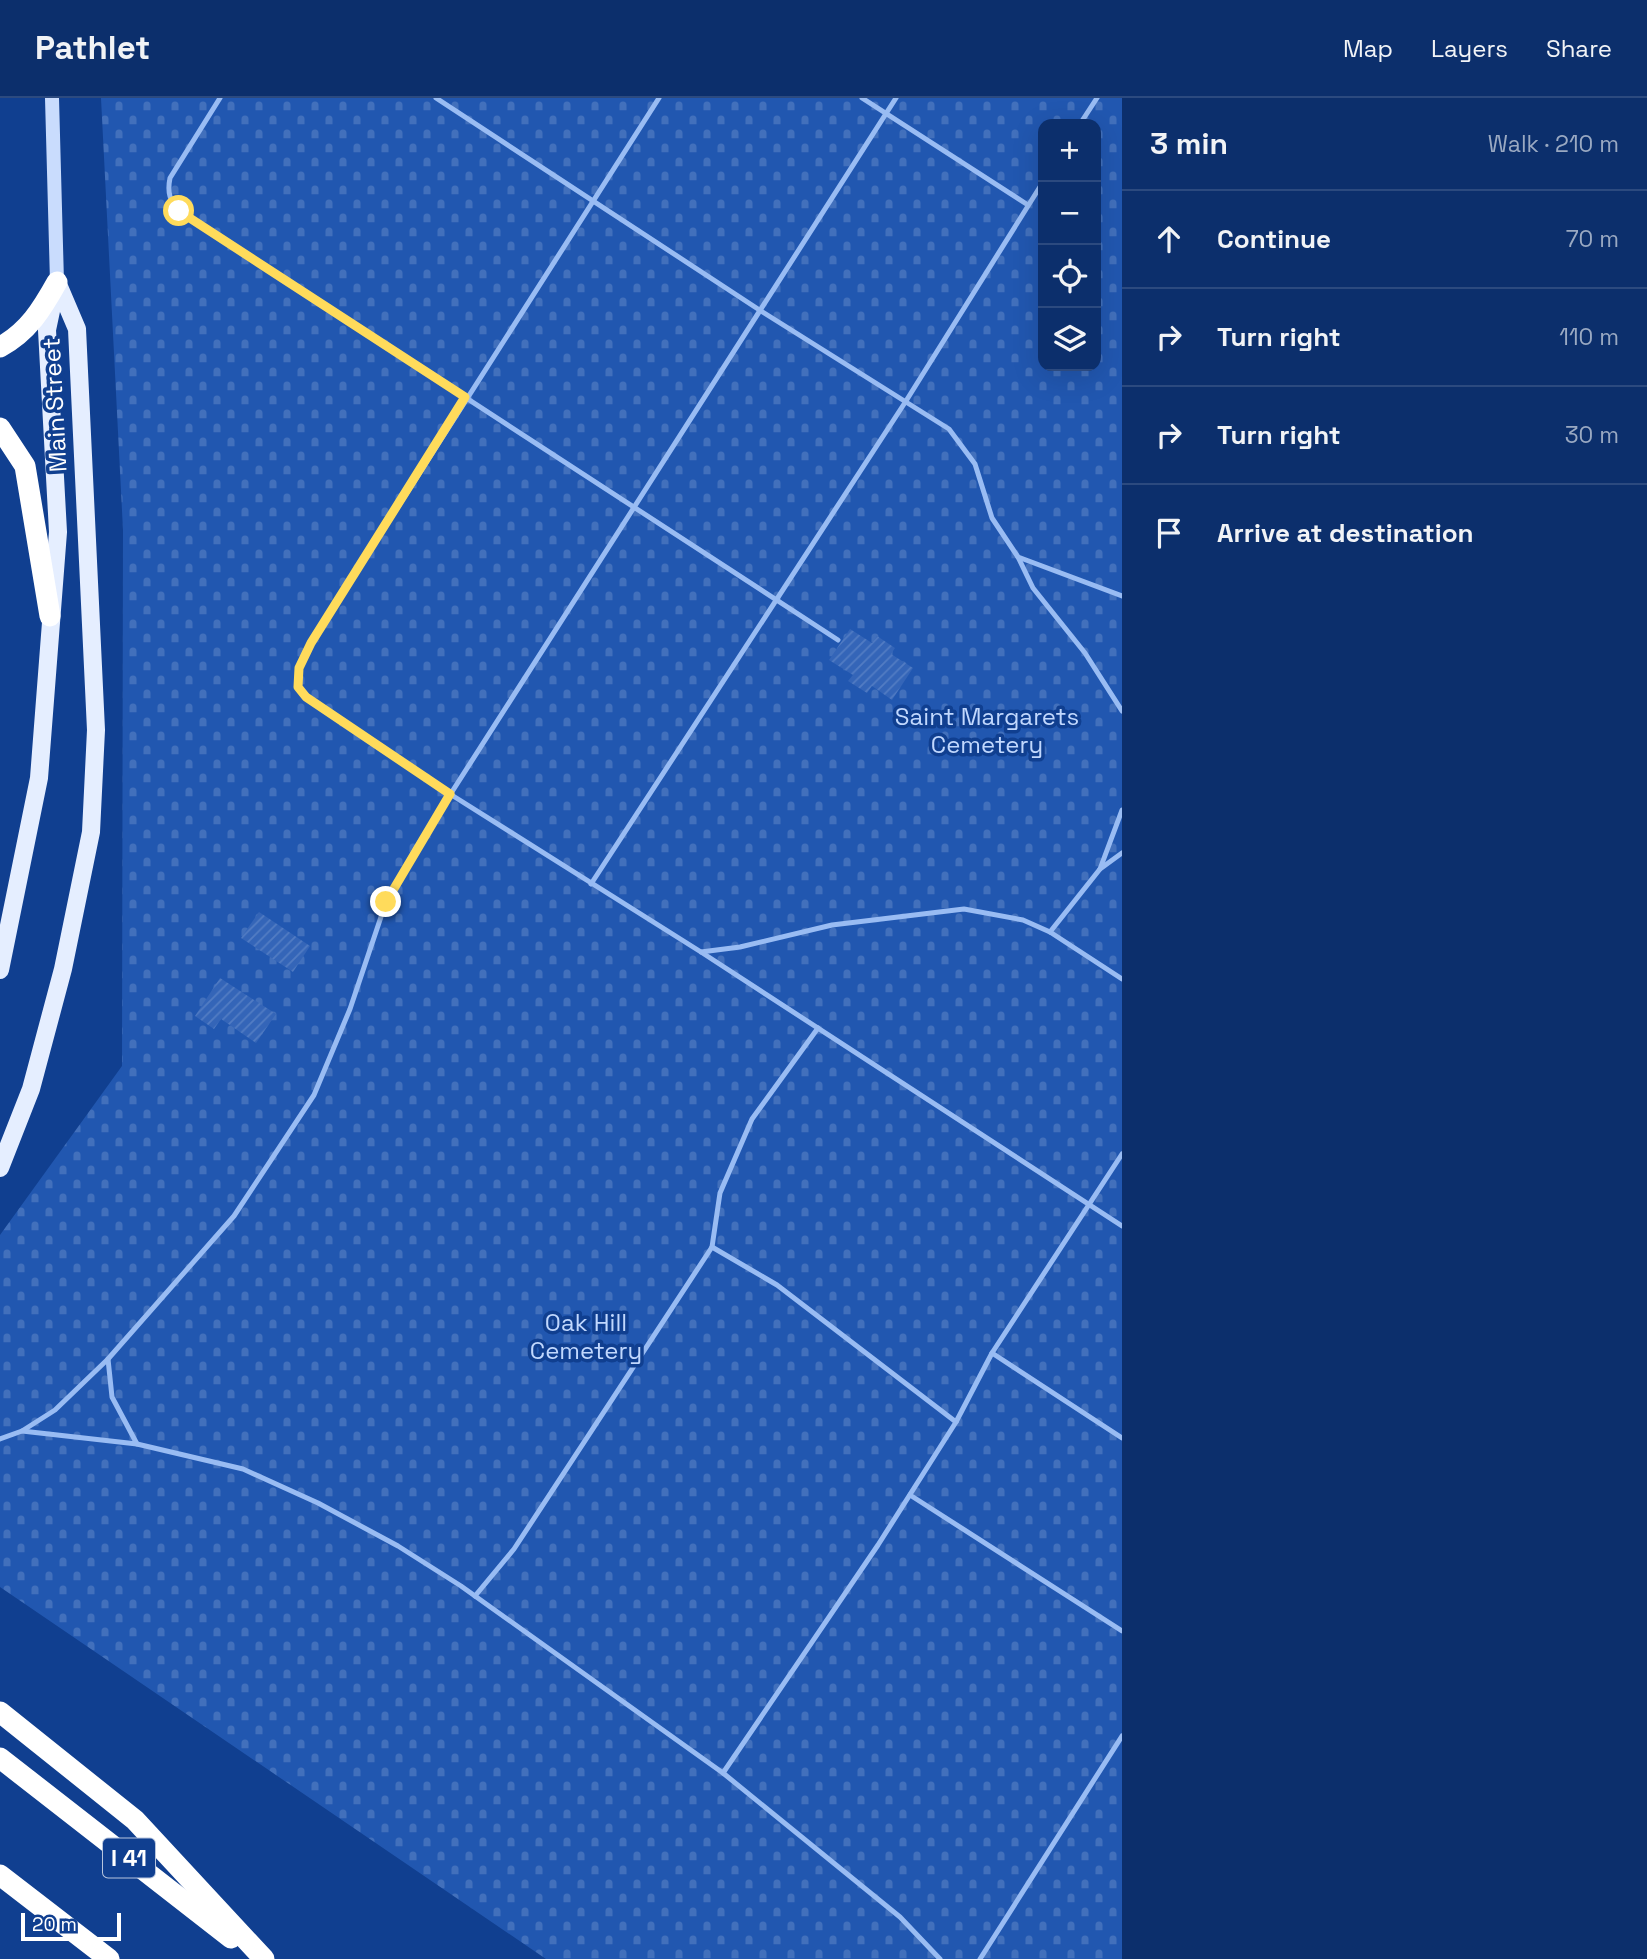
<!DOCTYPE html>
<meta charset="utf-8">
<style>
:root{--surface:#0c2f6c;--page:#1a3b74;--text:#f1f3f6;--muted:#9aa9c2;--line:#2c4a7f}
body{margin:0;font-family:"Space Grotesk",sans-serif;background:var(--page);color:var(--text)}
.controls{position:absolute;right:21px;top:21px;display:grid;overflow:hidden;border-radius:14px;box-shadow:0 7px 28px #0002}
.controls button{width:63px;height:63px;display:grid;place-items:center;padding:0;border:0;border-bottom:2px solid var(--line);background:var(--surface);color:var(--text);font:35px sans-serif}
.scale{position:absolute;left:21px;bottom:18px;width:100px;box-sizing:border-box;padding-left:7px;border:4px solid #fff;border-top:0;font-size:19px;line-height:24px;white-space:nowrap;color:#fff;-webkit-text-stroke:5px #103f90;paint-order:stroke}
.stop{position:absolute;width:21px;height:21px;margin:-16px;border:5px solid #ffdb5b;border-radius:50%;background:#fff}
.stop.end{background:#ffdb5b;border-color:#fff;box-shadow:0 2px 7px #0008}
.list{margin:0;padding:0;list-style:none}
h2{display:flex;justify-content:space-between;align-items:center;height:91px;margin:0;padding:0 28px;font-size:30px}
h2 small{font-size:23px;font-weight:400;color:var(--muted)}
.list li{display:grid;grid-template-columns:46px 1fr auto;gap:21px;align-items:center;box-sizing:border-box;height:98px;padding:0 28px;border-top:2px solid var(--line)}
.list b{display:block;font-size:26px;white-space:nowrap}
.list em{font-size:23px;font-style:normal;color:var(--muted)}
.icon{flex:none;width:38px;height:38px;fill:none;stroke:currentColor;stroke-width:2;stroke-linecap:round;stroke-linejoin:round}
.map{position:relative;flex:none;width:1122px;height:1861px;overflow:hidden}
header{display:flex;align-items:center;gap:42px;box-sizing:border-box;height:98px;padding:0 35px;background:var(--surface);border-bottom:2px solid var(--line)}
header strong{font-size:33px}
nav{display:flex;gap:38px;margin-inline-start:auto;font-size:24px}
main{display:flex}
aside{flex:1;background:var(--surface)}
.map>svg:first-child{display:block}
.cemetery{fill:url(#cemetery-stones);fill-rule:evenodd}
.building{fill:url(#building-hatch)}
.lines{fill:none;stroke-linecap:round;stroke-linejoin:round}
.lane{stroke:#99bcf3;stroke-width:5}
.secondary{stroke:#c9dcfd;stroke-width:14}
.primary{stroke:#e5eeff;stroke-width:18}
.highway{stroke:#fff;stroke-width:21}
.route{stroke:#ffdb5b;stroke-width:9}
.labels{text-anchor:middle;stroke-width:7;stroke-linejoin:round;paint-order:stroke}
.shield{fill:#103f90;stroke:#b7c5de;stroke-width:2}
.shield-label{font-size:23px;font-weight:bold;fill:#fff}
.street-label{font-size:24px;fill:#fff;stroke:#103f90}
.park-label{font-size:24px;fill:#c1d8fe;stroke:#103f90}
</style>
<header>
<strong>Pathlet</strong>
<nav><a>Map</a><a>Layers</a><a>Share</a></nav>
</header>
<main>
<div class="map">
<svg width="1122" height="1861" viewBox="0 0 1122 1861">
<defs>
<pattern id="cemetery-stones" width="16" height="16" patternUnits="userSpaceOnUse" patternTransform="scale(1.75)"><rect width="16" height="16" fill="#2157b0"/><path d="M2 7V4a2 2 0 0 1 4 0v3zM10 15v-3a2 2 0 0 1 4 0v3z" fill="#4270bc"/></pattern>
<pattern id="building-hatch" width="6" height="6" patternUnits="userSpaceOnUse" patternTransform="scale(1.75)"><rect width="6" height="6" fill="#3465b8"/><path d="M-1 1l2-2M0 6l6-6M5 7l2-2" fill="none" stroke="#527cc3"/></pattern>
</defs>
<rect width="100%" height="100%" fill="#103f90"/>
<path class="cemetery" d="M 101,0 L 1122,0 L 1122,1861 L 546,1861 L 0,1489 L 0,1137 L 122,968 L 123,432 ZM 1043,26 L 1096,26 L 1096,268 L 1043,268 Z"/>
<g class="building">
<polygon points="850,531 872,545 877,538 895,550 891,556 913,570 892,602 872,588 867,595 848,583 853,577 829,562"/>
<polygon points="259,814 310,848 293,874 241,840"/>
<polygon points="220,880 276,916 256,945 221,921 214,931 195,918"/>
</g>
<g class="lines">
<g class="lane">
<path d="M 220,0 L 170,80 C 167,95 170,103 179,113 L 838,542"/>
<polyline points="436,0 761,213 949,331 975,366 992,420 1018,459 1122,498"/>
<polyline points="659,0 311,545 299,570 298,589 319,609 450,696 701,854 1122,1128"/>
<polyline points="862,0 1028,107"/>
<polyline points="1080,26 1097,0"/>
<polyline points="1018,459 1033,490 1085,555 1122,613"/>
<polyline points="1100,771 1122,755"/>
<polyline points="591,786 906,303 1043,84"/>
<polyline points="1050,834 1100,771 1122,712"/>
<polyline points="701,854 740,849 832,827 964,811 1023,822 1050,834 1122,881"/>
<polyline points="712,1149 777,1187 956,1324"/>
<polyline points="992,1255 1122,1340"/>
<polyline points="108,1261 112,1299 137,1346"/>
<polyline points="22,1333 137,1346 243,1371 318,1405 398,1448 461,1488 723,1675 900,1819 940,1861"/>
<polyline points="0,1341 22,1333 55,1312 108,1261 234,1118 314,997 350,911 386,804 416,750 896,0"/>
<polyline points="910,1397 1122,1533"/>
<polyline points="475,1498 514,1451 712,1149 720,1095 752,1021 818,930"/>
<polyline points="723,1675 878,1447 956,1324 992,1255 1122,1056"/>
<polyline points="980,1861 1122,1638"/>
</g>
<polyline class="secondary" points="52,0 57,184"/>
<g class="primary">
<polyline points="0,872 39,680 58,434 47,232 55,194"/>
<polyline points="0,1070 31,991 63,871 91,734 96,632 77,231 57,184"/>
</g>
<g class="highway">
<path d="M 0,249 C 28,234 42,211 57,184"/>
<polyline points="0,330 25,368 50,518"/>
<polyline points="0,1614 135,1722 264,1861"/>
<polyline points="0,1660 231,1840"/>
<polyline points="0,1777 109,1861"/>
</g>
</g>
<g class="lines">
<polyline class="route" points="179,113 465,299 311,545 299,570 298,589 306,599 450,696 386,804"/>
</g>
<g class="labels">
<rect class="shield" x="103" y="1740.5" width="52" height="39" rx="5"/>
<g class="shield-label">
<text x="129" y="1768">I 41</text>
</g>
<g class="street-label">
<text transform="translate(55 307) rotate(-93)" y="8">Main Street</text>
</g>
<g class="park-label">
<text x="987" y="627">Saint Margarets<tspan x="987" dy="28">Cemetery</tspan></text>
<text x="586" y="1233">Oak Hill<tspan x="586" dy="28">Cemetery</tspan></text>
</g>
</g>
</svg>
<div class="controls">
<button>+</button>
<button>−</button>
<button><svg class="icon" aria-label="locate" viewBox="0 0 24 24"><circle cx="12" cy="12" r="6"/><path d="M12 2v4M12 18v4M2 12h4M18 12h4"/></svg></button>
<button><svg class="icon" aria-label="layers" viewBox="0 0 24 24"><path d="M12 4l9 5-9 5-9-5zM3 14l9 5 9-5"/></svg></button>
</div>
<div class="scale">20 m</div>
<div class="stop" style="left:179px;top:113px"></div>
<div class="stop end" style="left:386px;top:804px"></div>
</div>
<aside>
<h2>3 min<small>Walk · 210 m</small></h2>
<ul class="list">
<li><svg class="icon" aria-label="ahead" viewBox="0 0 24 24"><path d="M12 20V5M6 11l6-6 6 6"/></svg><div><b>Continue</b></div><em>70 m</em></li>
<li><svg class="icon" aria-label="right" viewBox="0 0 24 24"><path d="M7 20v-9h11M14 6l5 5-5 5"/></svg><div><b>Turn right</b></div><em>110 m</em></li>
<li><svg class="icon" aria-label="right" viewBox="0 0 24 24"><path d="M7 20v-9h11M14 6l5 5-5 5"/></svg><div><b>Turn right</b></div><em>30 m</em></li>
<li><svg class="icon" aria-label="arrive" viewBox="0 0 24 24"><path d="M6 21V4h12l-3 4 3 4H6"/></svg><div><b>Arrive at destination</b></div></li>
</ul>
</aside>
</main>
